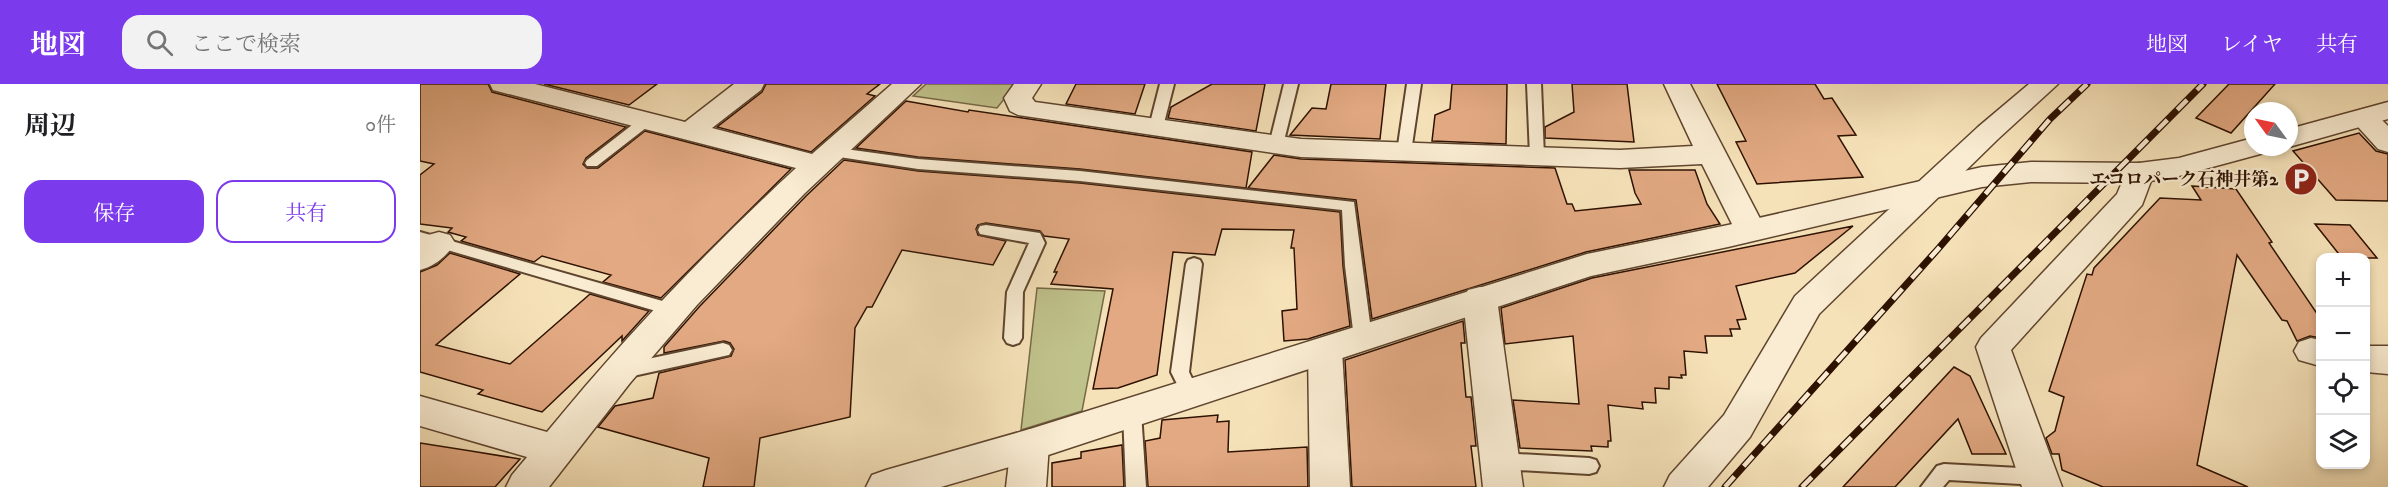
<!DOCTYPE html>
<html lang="ja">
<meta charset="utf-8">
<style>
:root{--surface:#fff;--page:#f2f2f2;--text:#202124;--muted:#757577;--line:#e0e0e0;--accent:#7c3aed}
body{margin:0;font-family:"IM FELL DW Pica","Noto Serif JP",serif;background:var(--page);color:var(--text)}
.controls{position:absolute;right:18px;bottom:18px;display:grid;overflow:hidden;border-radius:12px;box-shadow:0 3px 9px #0003}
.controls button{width:54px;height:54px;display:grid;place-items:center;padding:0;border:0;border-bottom:2px solid var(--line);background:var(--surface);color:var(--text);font:30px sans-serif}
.compass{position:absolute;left:1824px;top:18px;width:54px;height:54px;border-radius:50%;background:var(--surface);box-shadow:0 3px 9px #0003;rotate:303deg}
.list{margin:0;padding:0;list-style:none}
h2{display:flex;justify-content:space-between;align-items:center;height:78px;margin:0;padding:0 24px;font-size:26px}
h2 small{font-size:20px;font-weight:400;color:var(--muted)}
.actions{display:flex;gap:12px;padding:18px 24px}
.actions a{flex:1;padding:14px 0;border:2px solid var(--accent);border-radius:18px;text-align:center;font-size:21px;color:var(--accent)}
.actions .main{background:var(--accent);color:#fff}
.icon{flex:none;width:33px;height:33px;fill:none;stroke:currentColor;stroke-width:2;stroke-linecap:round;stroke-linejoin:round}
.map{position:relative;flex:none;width:1968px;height:403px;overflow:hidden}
header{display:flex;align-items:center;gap:36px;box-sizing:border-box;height:84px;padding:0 30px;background:var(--accent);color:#fff}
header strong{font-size:28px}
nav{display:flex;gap:33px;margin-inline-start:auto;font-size:21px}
.search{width:420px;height:54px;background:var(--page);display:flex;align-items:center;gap:15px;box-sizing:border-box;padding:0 21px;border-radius:18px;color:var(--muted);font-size:22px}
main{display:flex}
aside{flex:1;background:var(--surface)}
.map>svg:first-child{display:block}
.green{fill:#c0c28c;stroke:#766a46;stroke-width:1.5}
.building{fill:#e2a982;stroke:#2d1100;stroke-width:1.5}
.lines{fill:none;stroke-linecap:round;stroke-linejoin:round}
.service-casing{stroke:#5f452e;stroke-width:4}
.minor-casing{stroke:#5f452e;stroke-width:3}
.tertiary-casing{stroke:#5f452e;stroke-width:3}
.service{fill:#f9ecd2;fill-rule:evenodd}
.minor{fill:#f9ecd2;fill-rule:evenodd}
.tertiary{fill:#f9ecd2;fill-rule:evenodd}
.rail-casing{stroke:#2d1100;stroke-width:7}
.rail{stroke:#f9ecd2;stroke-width:4.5;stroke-dasharray:14;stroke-linecap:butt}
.labels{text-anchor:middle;stroke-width:4.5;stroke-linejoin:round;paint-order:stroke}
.poi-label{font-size:18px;font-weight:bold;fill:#2d1100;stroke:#f9ecd2;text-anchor:end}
</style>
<header>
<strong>地図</strong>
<div class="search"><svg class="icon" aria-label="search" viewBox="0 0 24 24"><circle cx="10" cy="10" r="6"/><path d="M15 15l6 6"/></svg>ここで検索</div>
<nav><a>地図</a><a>レイヤ</a><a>共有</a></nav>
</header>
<main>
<aside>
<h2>周辺<small>0件</small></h2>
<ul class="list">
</ul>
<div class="actions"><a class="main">保存</a><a>共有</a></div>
</aside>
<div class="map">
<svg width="1968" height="403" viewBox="0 0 1968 403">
<rect width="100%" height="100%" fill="#f6e2b9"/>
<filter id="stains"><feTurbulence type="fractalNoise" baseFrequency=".00333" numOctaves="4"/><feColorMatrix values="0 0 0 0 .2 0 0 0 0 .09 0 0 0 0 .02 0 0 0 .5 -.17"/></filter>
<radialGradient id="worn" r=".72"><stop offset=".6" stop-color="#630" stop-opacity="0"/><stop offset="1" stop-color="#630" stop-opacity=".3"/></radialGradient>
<g class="green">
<polygon points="506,0 596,0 577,24 493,12"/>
<polygon points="617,204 685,207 662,327 601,346"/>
</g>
<g class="building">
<polygon points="0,0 68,0 72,8 206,43 166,74 163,80 167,84 178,84 225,47 371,85 241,214 183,198 191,191 122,172 114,178 41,157 46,153 28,148 32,144 0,140 0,91 14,80 0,77"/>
<polygon points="124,0 237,0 209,21"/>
<polygon points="346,0 460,0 447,10 455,12 391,68 297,43 342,8"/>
<polygon points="656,0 725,0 715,30 646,20"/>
<polygon points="792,0 845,0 836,47 748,34 751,23"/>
<polygon points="911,0 966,0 960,55 870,51 892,24 906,25"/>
<polygon points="1032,0 1087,0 1086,60 1012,57 1015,31 1030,25"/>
<polygon points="1152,0 1207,0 1214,58 1125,54 1125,43 1154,28"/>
<polygon points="1297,0 1395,0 1404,15 1412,14 1436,51 1418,52 1443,93 1337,100 1316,58 1326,57"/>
<polygon points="1809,0 1855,0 1811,49 1776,34"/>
<polygon points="486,17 548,28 549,26 832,68 826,104 660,85 498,73 436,64"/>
<polygon points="1939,49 1956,67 1968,70 1968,117 1916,116 1873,67"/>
<polygon points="854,71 881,75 1135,84 1147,120 1152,120 1155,127 1221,120 1215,109 1209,86 1275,86 1287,120 1300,140 1166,168 952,235 936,116 828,104"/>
<polygon points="424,76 498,87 660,99 920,128 923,182 930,242 888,255 864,257 862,227 877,225 874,164 871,164 874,146 802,145 795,171 753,168 737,291 698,304 673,305 693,205 631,200 637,188 634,188 649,155 624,152 620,147 566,139 558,141 556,145 558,151 586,157 573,181 482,166 452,223 447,223 435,244 430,333 340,354 334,403 283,403 289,374 178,343 195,322 233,314 239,289 311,272 314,265 310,259 304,257 244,269 244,263 279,223 386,112"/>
<polygon points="1772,102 1816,105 1852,158 1849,159 1900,234 1900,254 1890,252 1877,257 1867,237 1862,236 1817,171 1777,381 1828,403 1683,403 1642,386 1639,370 1632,370 1626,354 1635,347 1644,313 1629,307 1667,190 1672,191 1674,184 1740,114 1781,116"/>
<polygon points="1895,140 1930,141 1957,174 1922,174"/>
<polygon points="1433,142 1375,189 1316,202 1326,235 1317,236 1320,245 1310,245 1312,252 1285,252 1287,269 1264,267 1266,291 1261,291 1262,294 1249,293 1249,305 1235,304 1236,319 1222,318 1223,325 1188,321 1191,357 1188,357 1188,363 1171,362 1172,367 1100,364 1093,316 1159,320 1153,252 1085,260 1081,224 1172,194"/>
<polygon points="30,169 100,190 16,261 90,280 170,210 229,227 202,257 202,252 122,328 58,310 63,306 0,288 0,188 17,181"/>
<polygon points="1043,237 1045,259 1041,259 1046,313 1051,313 1056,362 1051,362 1056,403 932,403 925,276"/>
<polygon points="1534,283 1550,292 1586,370 1552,370 1538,335 1475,403 1423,403"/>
<polygon points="798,331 797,338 809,337 808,368 887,363 888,403 728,403 725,357 740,354 742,336"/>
<polygon points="0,359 51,367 100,375 75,403 0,403"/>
<polygon points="702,361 704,403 632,403 632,379 661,374 661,368"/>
</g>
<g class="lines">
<g class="service-casing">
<g id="service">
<polygon points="740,0 754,0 743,43 736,47 729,43"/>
<polygon points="864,0 878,0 863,61 856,66 849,61"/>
<polygon points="987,0 1001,0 991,68 984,73 977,68"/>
<polygon points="1107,0 1121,0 1124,72 1117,77 1110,72"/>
<polygon points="226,33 233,37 231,40 177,82 167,82 165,79 167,76 221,34"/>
<polygon points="411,63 498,75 660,87 934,118 952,254 949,259 943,261 937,259 934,254 925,182 922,126 660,97 498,85 406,71 404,68"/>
<polygon points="566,141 620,149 625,159 603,208 602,254 599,259 593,261 587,259 584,254 587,208 609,159 560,150 558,146 560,142"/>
<polygon points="0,148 253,220 259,222 261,226 259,230 253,232 0,158"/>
<polygon points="774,174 780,176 782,180 769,288 779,309 776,314 770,316 764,314 751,288 766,180 768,176"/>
<polygon points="303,259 309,261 312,266 309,271 204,294 198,292 195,287 198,282 204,280"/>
<polygon points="712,321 719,323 721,328 726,403 706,403 703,328 705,323"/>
<polygon points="1080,369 1169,374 1176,376 1179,382 1176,388 1169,390 1080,385 1073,383 1070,377 1073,371"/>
<polygon points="1524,380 1618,385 1625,387 1628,393 1625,399 1618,401 1529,396 1523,403 1501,403 1517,382"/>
</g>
</g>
<g class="minor-casing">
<g id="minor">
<path d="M 70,0 L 115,0 L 265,38 L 314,0 L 344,0 L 341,6 L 292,44 L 392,70 L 472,0 L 501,0 L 384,110 L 277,221 L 210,299 L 129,403 L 86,403 L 92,391 L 107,373 L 0,342 L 0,312 L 127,348 C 204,254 287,166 376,84 L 73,6 Z"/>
<polygon points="594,0 621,0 612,14 615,18 881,55 1200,66 1273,62 1244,0 1270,0 1346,146 1341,154 1330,157 1319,154 1282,80 1200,84 881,73 598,31 590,27 584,14"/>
<polygon points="1609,0 1638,0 1578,55 1399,230 1330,353 1288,403 1244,403 1250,391 1304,331 1375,212 1558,43"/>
<polygon points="1944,25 1954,28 1968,42 1968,68 1958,65 1930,34 1934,28"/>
<polygon points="1719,79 1729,82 1734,89 1722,121 1591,266 1642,403 1602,403 1556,263 1561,254 1697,110 1709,82"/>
<path d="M 19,148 L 30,151 L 35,159 C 27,172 15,182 0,186 L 0,158 L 8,151 Z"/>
<polygon points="1060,203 1072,206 1077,215 1103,403 1063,403 1043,215 1048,206"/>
<polygon points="905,253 917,257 922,266 930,403 890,403 888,266 893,257"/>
<polygon points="1891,254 1900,256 1900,282 1879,276 1874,267 1879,258"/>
<polygon points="1946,262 1968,262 1968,290 1946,288"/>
<polygon points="610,345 623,350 629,361 626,403 586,403 591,361 597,350"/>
</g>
</g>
<g class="tertiary-casing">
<g id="tertiary">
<polygon points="1968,18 1968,35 1869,63 1869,45"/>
<polygon points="1833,54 1833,63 1848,63 1844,69 1759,92 1719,99 1611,98 1562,103 1308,163 1171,192 610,377 521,403 446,403 452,391 466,386 610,345 1167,170 1308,141 1562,83 1611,78 1719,79 1759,74"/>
</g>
</g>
<use href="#service" class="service"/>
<use href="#minor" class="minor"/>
<use href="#tertiary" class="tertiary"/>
<g class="rail-casing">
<g id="rail">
<polyline points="1305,403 1518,165 1630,35 1667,0"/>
<polyline points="1382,403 1783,0"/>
</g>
</g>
<use href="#rail" class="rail"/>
</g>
<defs>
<g id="parking-disc" transform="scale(1.725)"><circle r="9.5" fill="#8f2418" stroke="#f9ecd2"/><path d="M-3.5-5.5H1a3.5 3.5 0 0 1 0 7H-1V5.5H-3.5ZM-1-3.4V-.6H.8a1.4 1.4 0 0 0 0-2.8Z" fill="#fff"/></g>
</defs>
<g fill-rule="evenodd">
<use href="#parking-disc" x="1881" y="95"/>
</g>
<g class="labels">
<g class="poi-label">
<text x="1858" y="101">エコロパーク石神井第2</text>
</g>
</g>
<rect width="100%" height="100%" filter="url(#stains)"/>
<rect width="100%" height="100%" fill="url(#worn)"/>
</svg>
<div class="controls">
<button>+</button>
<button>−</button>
<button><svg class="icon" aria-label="locate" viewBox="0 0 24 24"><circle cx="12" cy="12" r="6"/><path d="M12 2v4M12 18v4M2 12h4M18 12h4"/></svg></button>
<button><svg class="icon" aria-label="layers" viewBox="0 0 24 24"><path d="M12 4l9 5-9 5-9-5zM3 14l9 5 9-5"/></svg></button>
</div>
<svg class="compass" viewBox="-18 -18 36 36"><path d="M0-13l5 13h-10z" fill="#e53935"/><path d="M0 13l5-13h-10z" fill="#757577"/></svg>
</div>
</main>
